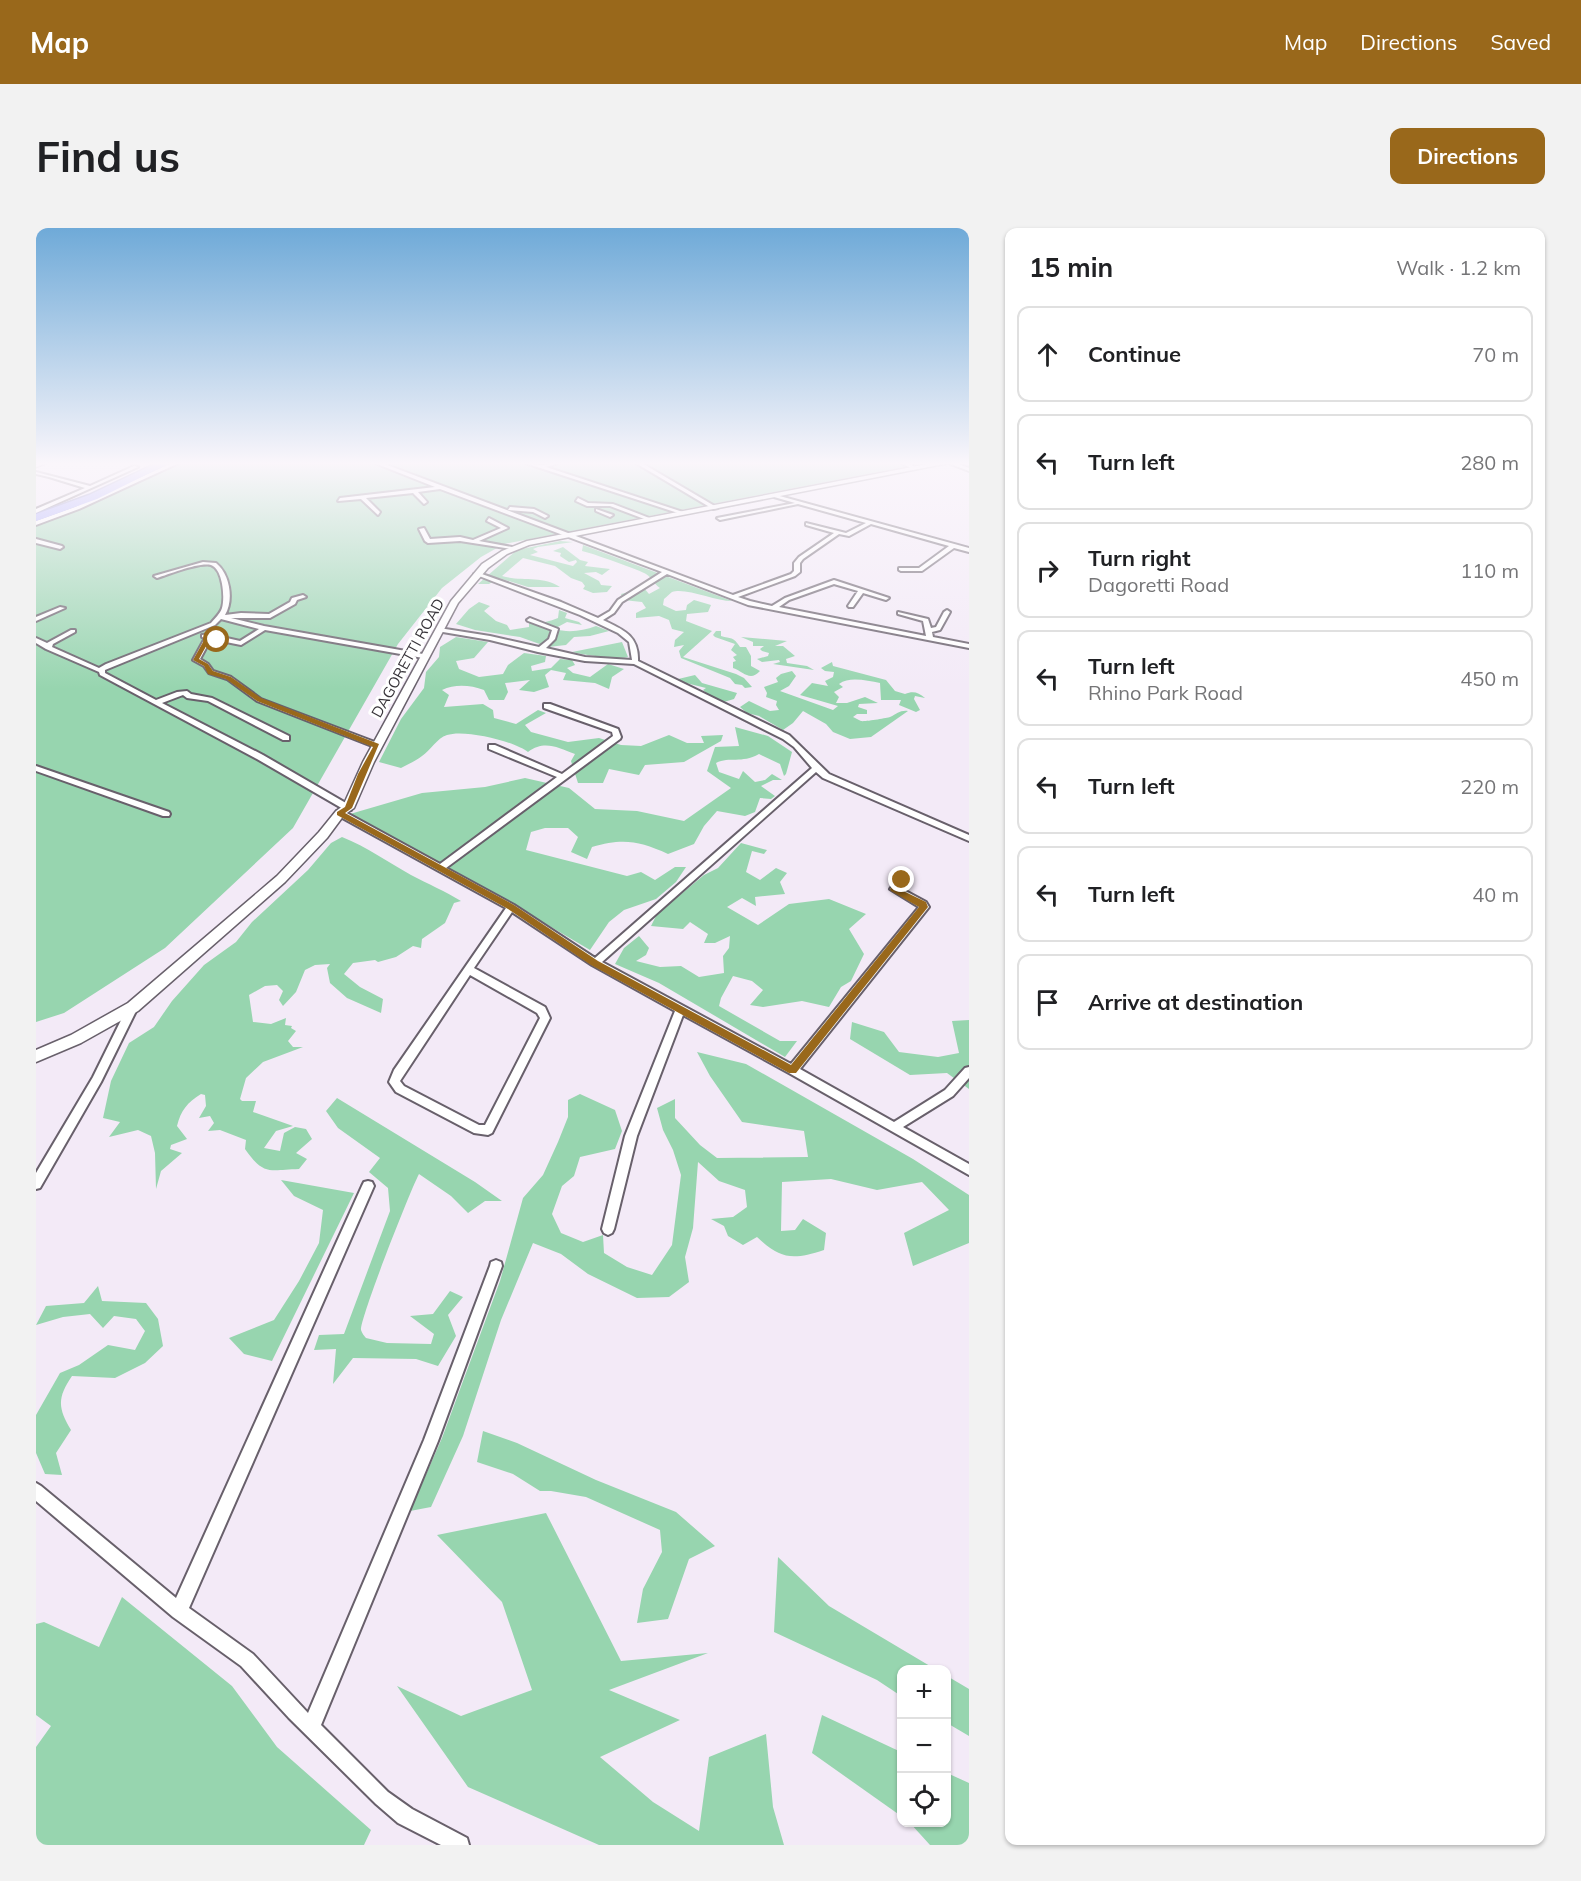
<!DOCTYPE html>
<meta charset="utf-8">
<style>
:root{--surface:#fff;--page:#f2f2f2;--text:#202124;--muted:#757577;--line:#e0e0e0;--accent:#99681b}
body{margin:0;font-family:Mulish,sans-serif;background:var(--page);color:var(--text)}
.controls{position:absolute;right:18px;bottom:18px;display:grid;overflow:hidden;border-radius:12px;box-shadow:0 2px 4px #0004}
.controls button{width:54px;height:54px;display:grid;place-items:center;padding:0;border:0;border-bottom:2px solid var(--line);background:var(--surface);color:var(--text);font:30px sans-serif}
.stop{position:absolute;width:18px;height:18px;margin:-14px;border:4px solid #99681b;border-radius:50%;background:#fff}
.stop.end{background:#99681b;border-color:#fff;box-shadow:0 2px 6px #0008}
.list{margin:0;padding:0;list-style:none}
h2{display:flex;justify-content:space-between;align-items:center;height:78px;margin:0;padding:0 24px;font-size:26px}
h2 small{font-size:20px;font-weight:400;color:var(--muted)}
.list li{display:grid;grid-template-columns:39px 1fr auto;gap:18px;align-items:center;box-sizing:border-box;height:96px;margin:0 12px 12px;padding:0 12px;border:2px solid var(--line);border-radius:12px}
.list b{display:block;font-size:22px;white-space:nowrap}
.list p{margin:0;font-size:20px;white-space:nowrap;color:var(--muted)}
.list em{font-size:20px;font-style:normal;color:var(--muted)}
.icon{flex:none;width:33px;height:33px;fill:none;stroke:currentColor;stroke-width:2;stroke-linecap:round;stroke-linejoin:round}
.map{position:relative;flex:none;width:933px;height:1617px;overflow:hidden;border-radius:12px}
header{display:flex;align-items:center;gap:36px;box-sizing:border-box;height:84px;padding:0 30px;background:var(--accent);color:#fff}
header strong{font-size:28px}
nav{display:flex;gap:33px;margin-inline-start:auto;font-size:21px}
.intro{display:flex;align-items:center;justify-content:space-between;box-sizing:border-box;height:144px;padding:0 36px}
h1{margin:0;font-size:42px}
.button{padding:15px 27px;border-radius:12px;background:var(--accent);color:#fff;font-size:21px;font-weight:700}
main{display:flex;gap:36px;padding:0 36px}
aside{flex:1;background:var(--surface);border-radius:12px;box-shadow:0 2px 4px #0004}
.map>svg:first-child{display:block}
.green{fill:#97d5af}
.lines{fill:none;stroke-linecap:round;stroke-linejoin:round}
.street-casing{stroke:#68606b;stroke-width:4}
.secondary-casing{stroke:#68606b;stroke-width:3}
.highway-casing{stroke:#7879b9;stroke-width:3}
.street{fill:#fff;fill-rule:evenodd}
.secondary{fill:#fff;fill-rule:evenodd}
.highway{fill:#9b9efd;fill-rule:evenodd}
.route{fill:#99681b}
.labels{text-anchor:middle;stroke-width:6;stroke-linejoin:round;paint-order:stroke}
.far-street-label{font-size:15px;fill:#38343a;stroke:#fff}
</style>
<header>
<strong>Map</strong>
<nav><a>Map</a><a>Directions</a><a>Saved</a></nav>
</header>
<div class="intro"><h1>Find us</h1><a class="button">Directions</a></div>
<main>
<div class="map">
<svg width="933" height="1617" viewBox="0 0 933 1617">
<rect width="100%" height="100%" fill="#f3eaf7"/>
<g class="green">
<polygon points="144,234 894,234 468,316 445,329 406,360 362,416 257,600 129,720 28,785 0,794 0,296 77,266"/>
<path d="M 524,313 L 537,314 L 502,319 L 497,321 L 502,324 L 494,327 L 537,338 L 541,334 L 540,332 L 533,334 L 524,328 L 525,325 L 517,323 L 527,319 L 544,332 L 552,334 L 549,338 L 574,341 L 566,347 L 560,344 L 548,345 L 563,353 L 565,357 L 576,358 L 571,364 L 557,365 L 547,361 L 549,358 L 546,354 L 535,350 L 519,338 L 487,330 L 466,348 C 485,354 507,347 524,359 L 492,359 L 463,350 L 453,356 L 442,356 L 481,322 Z"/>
<path d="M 547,317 L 696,373 C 679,373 649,359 636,364 C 633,366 631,369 628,371 L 627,377 L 640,383 L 650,382 L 651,377 L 658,372 L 675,377 L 672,384 L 651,386 L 650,393 L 676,403 L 647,429 L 700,446 L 708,450 L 716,459 L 709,460 L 706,457 L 699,456 L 694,450 L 645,430 L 643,423 L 648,417 L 638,419 L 639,412 L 648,404 L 636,401 L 633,392 L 623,388 L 600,390 L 600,385 L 610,380 L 606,374 L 587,372 L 585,366 L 608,360 L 613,366 L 624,360 C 618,356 616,350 610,346 C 606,343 553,324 546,323 Z"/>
<path d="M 443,374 L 454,378 L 448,383 L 460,393 L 471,397 L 474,402 L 493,399 L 493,395 C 504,396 512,394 522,390 L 523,382 L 531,385 L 529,390 L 543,394 L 546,397 L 531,394 L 518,401 C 533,405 546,403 560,398 L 573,403 L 554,408 L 538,409 L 530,417 L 512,419 L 484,409 L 439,402 L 420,396 L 433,381 Z"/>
<path d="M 680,403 L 685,403 L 685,408 C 695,411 697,408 704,419 L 710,419 L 715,428 L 715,438 L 724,443 C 714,454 708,444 697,440 L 697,434 L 700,433 L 697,429 L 701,427 L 695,422 L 699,416 L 679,409 L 677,407 Z"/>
<path d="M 420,409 L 452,414 L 438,430 L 420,433 L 423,441 L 443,449 L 467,446 L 472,437 L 488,425 L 510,428 L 509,434 L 495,438 L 496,443 L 515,440 L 524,431 L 536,432 L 539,437 L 531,440 L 537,445 L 554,449 L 572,436 L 588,441 L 576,449 L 573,461 L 559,455 L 527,452 L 530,445 L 515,442 L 509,447 L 513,459 L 498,464 L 483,462 L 494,452 L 469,455 L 472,464 L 468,472 L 453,472 L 448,462 C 434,457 419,456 406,462 L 413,467 L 408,479 L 447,476 L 457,482 L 458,490 L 480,496 L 502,482 L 510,485 L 489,497 L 495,504 L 532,514 L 563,510 L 585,517 L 605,518 L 633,507 L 651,515 L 668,515 L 665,508 L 687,507 L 685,513 L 648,534 L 609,537 L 603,547 L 573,541 L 567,555 L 542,555 L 535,533 L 539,526 C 521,519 508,512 492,524 C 478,513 428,501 411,507 C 401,510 394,523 386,528 C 380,533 372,536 365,540 L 343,534 L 365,491 L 388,460 L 390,444 L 403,429 L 404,419 Z"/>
<polygon points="705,409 751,413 739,418 747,418 759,428 750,431 751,435 771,438 778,442 737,436 744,434 743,432 726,434 721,431 732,428 733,425 726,423 724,421 728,418 717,418 717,414"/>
<path d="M 586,414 L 592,429 C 580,432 550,427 536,424 Z"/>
<path d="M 796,434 L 797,438 L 850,452 L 859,463 L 869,466 C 877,463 882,464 889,470 L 879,468 L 878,471 L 884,482 L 880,484 L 863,477 L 865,472 L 845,472 L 844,455 C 831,453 814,448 803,456 L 807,459 L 798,464 L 803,469 L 800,475 L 811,475 L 829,469 L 842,475 L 823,476 L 822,479 L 831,482 L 831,486 L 821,486 L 817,489 C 820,490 822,492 825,493 C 828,494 851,490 854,489 C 861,486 864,482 872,483 L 835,509 L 814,511 L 797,504 L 790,496 L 767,483 L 757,495 L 747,502 L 723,488 L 711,485 L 704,479 L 713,473 L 734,483 L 743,482 L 740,477 L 741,473 L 730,469 L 731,465 L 728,459 L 742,454 L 740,450 L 745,446 L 756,443 L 760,448 L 753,458 L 744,463 L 797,482 L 802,478 L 764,467 L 776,455 L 792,458 L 789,453 L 797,449 L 798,444 L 789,443 L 785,440 Z"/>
<polygon points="659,447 666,455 701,465 698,471 678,477 671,474 676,470 667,462 670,460 638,452"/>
<path d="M 699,499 L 732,508 L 756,524 L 750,546 L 748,548 L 744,536 L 723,526 C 705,536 694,528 680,535 L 683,544 L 703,551 L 707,543 L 719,554 L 729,552 L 736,546 L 746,552 L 737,552 L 725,558 L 739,568 L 735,571 L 724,570 L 719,584 L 709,588 L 681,583 L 668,598 L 658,616 L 632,626 C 603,613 587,610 556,619 L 551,631 L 535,624 L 542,609 L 532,600 L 509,600 L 495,604 L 490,622 L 591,648 L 605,644 L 619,652 L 639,639 L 650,639 L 640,654 L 620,671 L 588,682 L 573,694 L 554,722 L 461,667 L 314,586 L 386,565 L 449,559 L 489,550 L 533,560 L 559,581 L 601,583 L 648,593 L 695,560 L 671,543 L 679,519 L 703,518 Z"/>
<path d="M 306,609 C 331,619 352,634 375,647 C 392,656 409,663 425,673 L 418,675 L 409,695 L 386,711 L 385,720 L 377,718 L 360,729 L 342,734 L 339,732 L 317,735 L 308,746 L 324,759 L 347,771 L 345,785 L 311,770 L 294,755 L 291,740 L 294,736 L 279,737 L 269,742 L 260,764 L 247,778 L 243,772 L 247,763 L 241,757 L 229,758 L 213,767 L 217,794 L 235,796 L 250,790 L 249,797 L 256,798 L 255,800 L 260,803 L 252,813 L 257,819 L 267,819 L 227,834 L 210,850 L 204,871 L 206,873 L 220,873 L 217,884 L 257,898 L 240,903 L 228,920 L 244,923 L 248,905 L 259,899 L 270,901 L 276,911 L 260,925 L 271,931 L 263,941 C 233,942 228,948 209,921 L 210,912 L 184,902 L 172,903 L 178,895 L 174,888 L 163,890 L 170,878 L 169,867 L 165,866 C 151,875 145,882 141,898 L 151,911 L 135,917 L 134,921 L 146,925 L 125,943 L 120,961 L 119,925 L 115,908 L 102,902 L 73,909 L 84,894 L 67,890 L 75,853 L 93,815 L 118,799 L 136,773 L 168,737 L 200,714 L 216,694 L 272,642 L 295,615 Z"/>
<polygon points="705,615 731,622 728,626 716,623 710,644 724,652 740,640 751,645 744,654 749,666 719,669 720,678 706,670 691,679 722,697 753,676 793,671 830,686 813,701 828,726 815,753 805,759 793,779 766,773 727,779 714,777 727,762 716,753 697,748 685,770 683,778 744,813 761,813 749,829 623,755 579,736 588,720 603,708 613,720 610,727 600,733 624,739 645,738 663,749 688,745 687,728 693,720 694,708 679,715 668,715 672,706 654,694 647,701 615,698 621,686 668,647 682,640"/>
<polygon points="933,792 933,861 911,845 874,847 814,811 816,794 848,804 863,824 902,829 923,825 916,793"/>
<path d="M 661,824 L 710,836 L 877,931 L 933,967 L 933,1015 L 877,1038 L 868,1005 L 913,982 L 886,954 L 841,962 L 795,951 L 746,954 L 745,1003 L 759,1002 L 767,991 L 790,1005 L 788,1022 C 757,1032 745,1032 721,1009 L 707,1017 L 692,1008 L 688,998 L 675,991 L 697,989 L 711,979 L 709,962 L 683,953 L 662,934 L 657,1000 L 649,1029 L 653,1054 L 633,1069 L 601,1070 L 552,1046 L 525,1026 L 497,1015 L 465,1092 L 427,1208 L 395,1279 L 374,1283 L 406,1210 L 464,1053 L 487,970 L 507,947 L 522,914 L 532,889 L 532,872 L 544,866 L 579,882 L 586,903 L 579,921 L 544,929 L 538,948 L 526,958 L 516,986 L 525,1005 L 547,1014 L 567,1007 L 568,1025 L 591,1039 L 616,1047 L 636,1017 L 645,947 L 637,922 L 627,902 L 621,880 L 639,871 L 639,890 L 664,917 L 681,930 L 772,929 L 768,903 L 706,894 L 674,848 Z"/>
<path d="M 301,870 L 439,954 L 466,973 L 449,973 L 432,985 L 415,968 L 383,946 C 374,963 324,1090 325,1102 C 326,1105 328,1108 330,1110 L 351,1115 L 395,1116 L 398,1106 L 374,1088 L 397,1086 L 414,1063 L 427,1069 L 412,1087 L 420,1108 L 402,1138 L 380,1131 L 317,1130 L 297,1156 L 300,1121 L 278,1122 L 283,1107 L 308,1106 L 354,983 L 352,960 L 333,944 L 344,930 L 302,900 L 290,883 Z"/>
<polygon points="245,952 318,965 236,1133 208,1126 193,1110 238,1092 263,1053 283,1015 287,982 258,968"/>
<path d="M 62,1058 L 66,1073 L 110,1075 L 122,1091 L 127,1118 L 109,1135 L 79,1150 L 36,1148 C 21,1170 22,1180 35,1202 L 20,1225 L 26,1247 L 9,1246 L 0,1225 L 0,1187 L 24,1145 L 43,1137 L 72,1117 L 99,1122 L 109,1103 L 100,1091 L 78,1088 L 67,1100 L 54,1086 L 27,1089 L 0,1097 L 10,1078 L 48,1075 Z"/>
<polygon points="447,1203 481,1215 560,1252 640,1284 679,1318 653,1331 632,1391 601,1395 607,1361 626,1324 624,1302 550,1269 515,1263 504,1263 477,1246 441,1234"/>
<polygon points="510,1285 585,1433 672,1425 573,1462 644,1492 564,1529 617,1574 663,1603 673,1529 730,1506 737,1579 748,1617 563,1617 432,1559 361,1458 425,1488 496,1462 466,1374 401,1307"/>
<polygon points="742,1329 793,1378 899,1441 866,1442 865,1468 841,1452 738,1404"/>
<polygon points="86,1369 196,1458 241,1519 335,1602 328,1617 0,1617 0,1519 15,1498 0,1487 0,1396 8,1394 63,1419"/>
<polygon points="911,1448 933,1461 933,1508 911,1495"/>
<polygon points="786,1487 865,1524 865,1588 776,1525"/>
<polygon points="911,1545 933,1555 933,1617 894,1617 874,1595 910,1594"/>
</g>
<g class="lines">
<g class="street-casing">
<g id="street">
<polygon points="138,234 145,234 43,281 0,297 0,293 39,279"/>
<path d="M 336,234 L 343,234 L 697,367 L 755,346 L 758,343 L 758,335 L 763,329 L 798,305 L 770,297 L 770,295 L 810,305 L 830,295 L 762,276 L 684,292 L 681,290 L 759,275 L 738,269 L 740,267 L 933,320 L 933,324 L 918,320 L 886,343 L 865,343 L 863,342 L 863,340 L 883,340 L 913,318 L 835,296 L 813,308 L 803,306 L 767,331 L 764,335 L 764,344 L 759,348 L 702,369 L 714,373 L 736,378 L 749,370 L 798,352 L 853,370 L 850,372 L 827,365 L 817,379 L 813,379 L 812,378 L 822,363 L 798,356 L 753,372 L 743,379 L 890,408 L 887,393 L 862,386 L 862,384 L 892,391 L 895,400 L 900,399 L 908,384 L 911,382 L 914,384 L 904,402 L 896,404 L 897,409 L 933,416 L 933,420 L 712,377 L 631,346 L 586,374 L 578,385 L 567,392 C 588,402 603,408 602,433 L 753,507 L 793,546 L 933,607 L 933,613 L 787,550 L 780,544 L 566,734 L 755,836 L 883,679 L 854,661 L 863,650 L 869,650 L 870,652 L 864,660 L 890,674 L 893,679 L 764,841 L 858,894 L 909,862 L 929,840 L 933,839 L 933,850 L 917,868 L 867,899 L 933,936 L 933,947 L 753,845 L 647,787 L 601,908 L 578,1001 L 576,1005 L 572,1007 L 568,1005 L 566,1001 L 589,908 L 639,783 L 556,737 L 476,684 L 438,740 L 509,779 L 514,790 L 456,905 L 452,907 L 438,905 L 360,864 L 353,854 L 358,842 L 470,680 L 301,587 L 301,583 L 307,583 L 404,636 L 521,549 L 453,521 L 453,517 L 459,517 L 526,546 L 577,508 L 576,504 L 508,480 L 508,476 L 514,476 L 582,501 L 585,509 L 584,511 L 410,640 L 478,677 L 559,730 L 776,540 L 758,519 L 747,511 L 598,436 L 549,433 L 502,424 L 454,412 L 401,403 L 401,401 L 403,400 L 454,408 L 503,419 L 513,411 L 516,402 L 492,393 L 491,392 L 494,390 L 522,401 L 519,411 L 510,420 L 549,429 L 596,432 L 593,414 L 582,405 L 544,387 L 438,346 L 443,345 L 525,374 L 562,390 L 574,383 L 582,372 L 626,344 L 404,261 L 382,264 L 391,274 L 388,276 L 377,265 L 330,270 L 344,284 L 342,287 L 325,271 L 302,273 L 304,270 L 399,259 ZM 434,747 L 501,785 L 504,790 L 449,897 L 443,897 L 368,858 L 364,853 Z"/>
<path d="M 486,234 C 492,234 497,237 503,237 C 509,238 518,234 525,234 L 510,239 L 650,285 L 645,286 Z"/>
<polygon points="598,234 604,234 682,280 677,281"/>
<polygon points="863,234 870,234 881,240 877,241"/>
<polygon points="917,234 933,240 933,243 912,235"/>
<polygon points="98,238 102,239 0,285 0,281 49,260 13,249 0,246 0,244 54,258"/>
<polygon points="542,270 552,275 577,276 616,291 611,292 574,278 551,278 540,273"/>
<polygon points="474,279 498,281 512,288 509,290 497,284 472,282"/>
<polygon points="560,281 577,287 574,289 560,283"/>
<polygon points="453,290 472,300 443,313 476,319 476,321 424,313 392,315 389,313 383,301 388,300 394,311 424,309 437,312 465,300 451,293"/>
<polygon points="0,311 26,318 27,319 24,321 0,315"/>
<path d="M 167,334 L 180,335 C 194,346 198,372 189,387 L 205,385 L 233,386 L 254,374 L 256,370 L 267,367 L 270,369 L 261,372 L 259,376 L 234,390 L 195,390 L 228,398 L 387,426 L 390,428 L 387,430 L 229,402 L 205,417 L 175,411 L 164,431 L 172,436 L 177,443 L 195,449 L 225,471 L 344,516 L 345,518 L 341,520 L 221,473 L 191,451 L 173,445 L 168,438 L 157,432 L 169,410 L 166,409 L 166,407 L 173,406 L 204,413 L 223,401 L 185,391 L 179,397 L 69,442 L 69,445 L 120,472 L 141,464 L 151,463 L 155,466 L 176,470 L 253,508 L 253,512 L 247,512 L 172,473 L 151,470 L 147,467 L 126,475 L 227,527 L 315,578 L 315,582 L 309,582 L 221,531 L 64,447 L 63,444 L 10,421 L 0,415 L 0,410 L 11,415 L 35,402 L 39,402 L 39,404 L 17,416 L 16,419 L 63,440 L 70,436 L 175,395 C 179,390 184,386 186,380 C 189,370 187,341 175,337 C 163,334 134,346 121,350 L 118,348 Z"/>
<polygon points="24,379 29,380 0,393 0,389"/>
<polygon points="0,538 133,584 134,586 133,588 127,588 0,543"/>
<polygon points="97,775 102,779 65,854 4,960 0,961 0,945 57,849 93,776"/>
<polygon points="332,953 336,954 338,958 153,1380 217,1426 272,1485 388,1212 454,1038 455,1034 460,1032 465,1034 466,1038 402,1213 285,1497 352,1564 376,1581 431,1610 433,1617 405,1617 362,1595 340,1576 253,1490 205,1438 137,1389 0,1273 0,1255 5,1258 140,1370 326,958 328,954"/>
</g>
</g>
<g class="secondary-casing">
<g id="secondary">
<polygon points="1,234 13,234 0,239"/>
<polygon points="902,234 918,234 493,317 471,326 452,340 422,375 338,534 318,580 308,587 291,610 249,654 102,783 45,815 0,834 0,822 35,807 92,775 241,648 283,604 300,583 307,578 327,534 415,373 446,336 466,323 491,313"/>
</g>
</g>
<g class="highway-casing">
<polygon id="highway" points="123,234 136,234 61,271 0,293 0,286 53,267"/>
</g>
<use href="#street" class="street"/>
<use href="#secondary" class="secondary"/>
<use href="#highway" class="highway"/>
</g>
<linearGradient id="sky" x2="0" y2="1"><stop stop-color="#6faad8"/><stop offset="0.51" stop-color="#faf6fb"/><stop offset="1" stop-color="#faf6fb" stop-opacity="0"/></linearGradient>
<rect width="933" height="461" fill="url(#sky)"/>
<polygon class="route" points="171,407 184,412 181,414 174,411 163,431 172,436 177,443 195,449 225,470 343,516 316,580 309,585 478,677 562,733 755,837 883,679 855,663 854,661 863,650 870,652 863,661 890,674 892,679 760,845 753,845 555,737 472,681 301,587 301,584 309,579 322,546 337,519 221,473 190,451 172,446 168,438 157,432"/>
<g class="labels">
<g class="far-street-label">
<text transform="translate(372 430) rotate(-61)" y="5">DAGORETTI ROAD</text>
</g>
</g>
</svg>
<div class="controls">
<button>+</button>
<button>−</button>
<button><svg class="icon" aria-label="locate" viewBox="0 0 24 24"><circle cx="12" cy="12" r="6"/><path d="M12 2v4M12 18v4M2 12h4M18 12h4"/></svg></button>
</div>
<div class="stop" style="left:181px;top:412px"></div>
<div class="stop end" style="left:866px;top:652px"></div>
</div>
<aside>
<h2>15 min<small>Walk · 1.2 km</small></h2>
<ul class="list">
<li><svg class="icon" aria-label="ahead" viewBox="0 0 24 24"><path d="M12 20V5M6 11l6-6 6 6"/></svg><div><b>Continue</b></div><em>70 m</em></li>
<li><svg class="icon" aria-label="left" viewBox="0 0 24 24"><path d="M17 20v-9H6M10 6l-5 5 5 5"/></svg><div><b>Turn left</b></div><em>280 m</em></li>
<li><svg class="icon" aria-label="right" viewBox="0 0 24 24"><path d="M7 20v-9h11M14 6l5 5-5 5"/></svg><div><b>Turn right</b><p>Dagoretti Road</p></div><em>110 m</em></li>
<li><svg class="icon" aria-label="left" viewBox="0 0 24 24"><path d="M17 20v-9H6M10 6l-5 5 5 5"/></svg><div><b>Turn left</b><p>Rhino Park Road</p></div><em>450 m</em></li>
<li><svg class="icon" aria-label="left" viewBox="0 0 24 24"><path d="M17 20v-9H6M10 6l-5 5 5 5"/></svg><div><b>Turn left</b></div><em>220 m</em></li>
<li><svg class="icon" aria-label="left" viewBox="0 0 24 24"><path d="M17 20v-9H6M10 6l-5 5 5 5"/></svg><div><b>Turn left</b></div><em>40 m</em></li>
<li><svg class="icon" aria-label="arrive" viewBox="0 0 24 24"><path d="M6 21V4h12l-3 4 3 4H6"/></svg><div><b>Arrive at destination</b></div></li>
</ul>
</aside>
</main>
